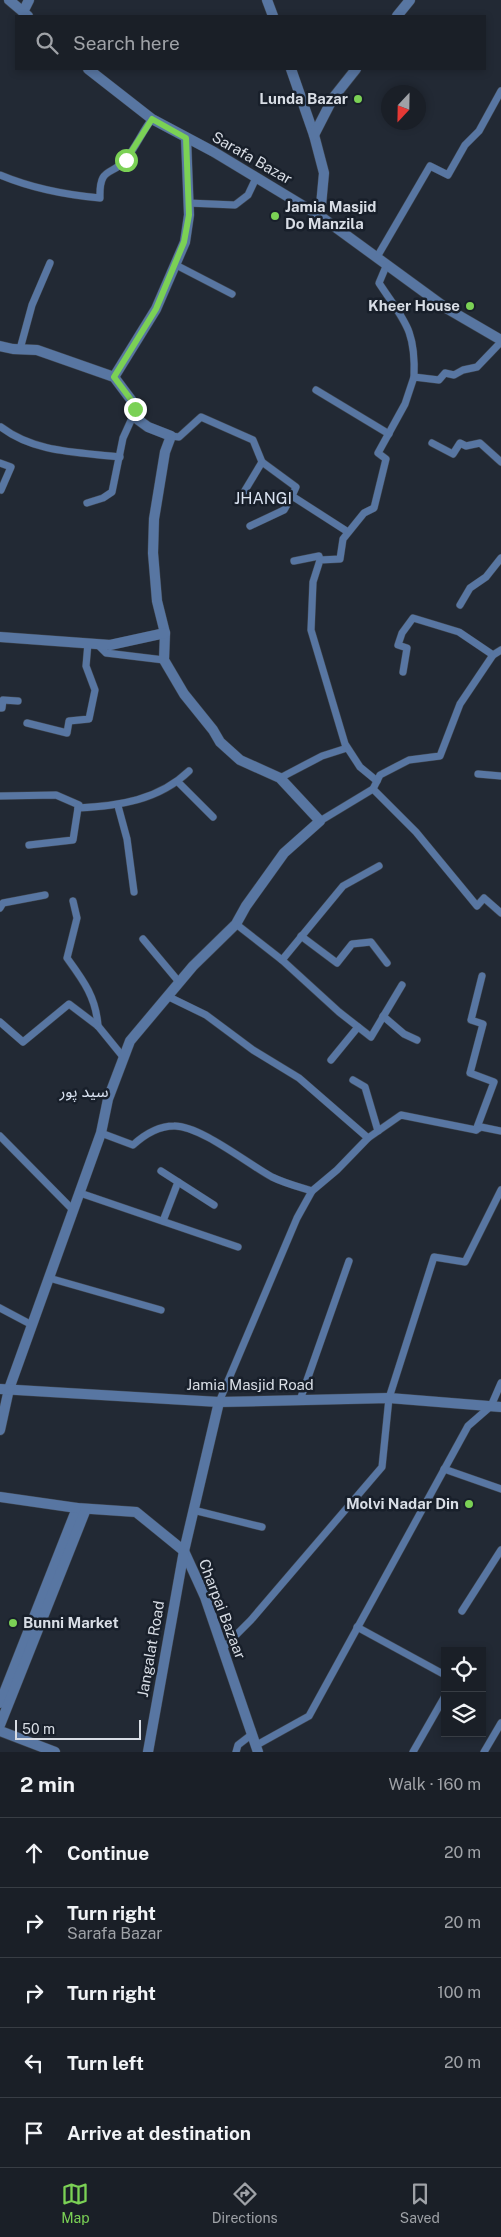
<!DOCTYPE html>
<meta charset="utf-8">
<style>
:root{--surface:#1a1f27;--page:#23272f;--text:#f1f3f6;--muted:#9fa2a7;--line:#383d44;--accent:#7bd155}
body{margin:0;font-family:"Public Sans","Noto Sans Arabic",sans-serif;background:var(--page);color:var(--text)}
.controls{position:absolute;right:15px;bottom:15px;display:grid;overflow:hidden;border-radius:0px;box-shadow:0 2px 8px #0003}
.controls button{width:45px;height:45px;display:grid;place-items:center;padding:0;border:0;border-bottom:1px solid var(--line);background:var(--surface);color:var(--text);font:25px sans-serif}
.compass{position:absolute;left:381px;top:85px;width:45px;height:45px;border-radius:50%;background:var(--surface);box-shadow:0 2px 8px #0003;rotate:202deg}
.scale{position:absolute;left:15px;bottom:12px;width:126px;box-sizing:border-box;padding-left:5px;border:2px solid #d8dde5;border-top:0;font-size:14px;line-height:18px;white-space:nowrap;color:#d8dde5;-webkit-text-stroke:4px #181f2a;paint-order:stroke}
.stop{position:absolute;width:15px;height:15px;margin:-11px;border:4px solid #7bd155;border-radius:50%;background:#fff}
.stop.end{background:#7bd155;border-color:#fff;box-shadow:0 1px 5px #0008}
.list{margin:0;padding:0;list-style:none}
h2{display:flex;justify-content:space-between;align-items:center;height:65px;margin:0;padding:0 20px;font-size:21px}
h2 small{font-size:16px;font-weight:400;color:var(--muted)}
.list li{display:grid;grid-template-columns:32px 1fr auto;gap:15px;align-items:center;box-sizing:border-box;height:70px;padding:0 20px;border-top:1px solid var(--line)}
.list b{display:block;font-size:19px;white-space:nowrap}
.list p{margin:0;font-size:16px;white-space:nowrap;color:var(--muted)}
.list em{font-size:16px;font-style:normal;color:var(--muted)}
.icon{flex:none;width:28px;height:28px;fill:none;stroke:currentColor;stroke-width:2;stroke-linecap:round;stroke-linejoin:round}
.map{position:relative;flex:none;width:501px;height:1752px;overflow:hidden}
.search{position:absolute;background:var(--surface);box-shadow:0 2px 8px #0003;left:15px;right:15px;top:15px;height:55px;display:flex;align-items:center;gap:12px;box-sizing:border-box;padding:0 18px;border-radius:0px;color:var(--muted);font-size:19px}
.sheet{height:415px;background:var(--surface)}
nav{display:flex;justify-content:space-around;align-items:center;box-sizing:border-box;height:70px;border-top:1px solid var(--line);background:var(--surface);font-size:14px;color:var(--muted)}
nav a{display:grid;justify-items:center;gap:2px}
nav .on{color:var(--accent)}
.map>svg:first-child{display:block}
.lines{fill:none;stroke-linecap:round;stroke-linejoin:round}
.service-casing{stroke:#3f4650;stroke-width:8}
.pedestrian-casing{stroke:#3f4650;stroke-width:11}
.minor-casing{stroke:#3f4650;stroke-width:11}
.tertiary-casing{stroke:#3f4650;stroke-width:11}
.service{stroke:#5876a2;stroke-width:7}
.pedestrian{stroke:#5876a2;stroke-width:10}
.minor{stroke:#5876a2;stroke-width:10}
.tertiary{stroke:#5876a2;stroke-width:10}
.route{stroke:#7bd155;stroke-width:6}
.poi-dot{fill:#7bd155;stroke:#181f2a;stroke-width:2}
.labels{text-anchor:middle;stroke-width:5;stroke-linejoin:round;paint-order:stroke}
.poi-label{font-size:15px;font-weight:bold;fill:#d8dde5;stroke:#181f2a;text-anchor:end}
.street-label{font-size:15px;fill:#d8dde5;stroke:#181f2a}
.neighbourhood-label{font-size:16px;fill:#d9e2f1;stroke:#181f2a}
</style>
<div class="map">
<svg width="501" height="1752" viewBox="0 0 501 1752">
<rect width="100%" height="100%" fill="#222934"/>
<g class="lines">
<g class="service-casing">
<g id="service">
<path d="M 0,175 C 31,188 66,195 100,198 C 99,165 112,177 126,159 C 136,147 142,132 152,119"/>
<polyline points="188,203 235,205 248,195 256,178"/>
<polyline points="377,257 430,166 448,175 465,145 479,131 501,91"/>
<path d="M 387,264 L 379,283 C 404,321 416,329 414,377"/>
<polyline points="176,265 232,294"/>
<polyline points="20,349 32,305 50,263"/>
<polyline points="316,390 389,434"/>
<path d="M 1,427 C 35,453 79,452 120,457"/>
<polyline points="171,436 179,437 201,417 253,440 262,462 296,487 292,496 348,532"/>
<polyline points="432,443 453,454 460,443 466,446 480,443 501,462"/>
<polyline points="0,463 11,467 1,490"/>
<polyline points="244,492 262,462"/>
<polyline points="87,503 103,498 112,492 123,438 133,416"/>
<polyline points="250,526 284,510 292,496"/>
<polyline points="294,561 319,556 320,560"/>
<polyline points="460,605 470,588 486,577 501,558"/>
<polyline points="97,644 106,653 164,660"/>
<polyline points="403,672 407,648 398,645 402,633 413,618 459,632 493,655"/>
<polyline points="0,708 2,708 3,700 18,701"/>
<polyline points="27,723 67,733 69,721 89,719 95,690 86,666 88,643"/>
<polyline points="478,774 501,776"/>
<polyline points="280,778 322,756 347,748"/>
<polyline points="377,781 360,767 345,744 311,630 313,582 320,560 340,559 343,539 364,513 374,508 386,459 378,453 405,404 414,377 439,380 445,373 454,375 463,370 477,367 501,342"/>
<polyline points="178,782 213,817"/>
<polyline points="373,789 416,832 477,906 484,898 501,913"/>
<path d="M 0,796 L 56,795 L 79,805 L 78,808 C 119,806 159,800 189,771"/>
<polyline points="118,806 127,839 134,892"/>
<polyline points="320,821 373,789 380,775 409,760 440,756 460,704 493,655 501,650"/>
<polyline points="29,845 73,840 78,808"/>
<path d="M 73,901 L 77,918 L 67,958 C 83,980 96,997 98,1026"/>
<polyline points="0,908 3,903 45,895"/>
<polyline points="236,924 282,960 339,1012 371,1037 402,985"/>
<polyline points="301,936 337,963 352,944 371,942 387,963"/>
<polyline points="143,939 179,982"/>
<polyline points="282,960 343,886 379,866"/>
<polyline points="167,996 206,1015 253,1050 299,1078 368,1138"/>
<polyline points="383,1016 404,1034 417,1040"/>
<polyline points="0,1022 23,1042 69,1004 98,1026 124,1058"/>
<polyline points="331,1060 358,1027"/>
<polyline points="353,1080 365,1087 378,1131"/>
<polyline points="476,1130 494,1082 470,1073 483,1024 471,1020 482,976"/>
<path d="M 101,1133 L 133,1145 C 144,1135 159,1126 174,1126 C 199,1125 248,1164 272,1177 C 284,1183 299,1187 312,1191"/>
<polyline points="0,1136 73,1210"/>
<polyline points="161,1171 214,1205"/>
<polyline points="80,1193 238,1247"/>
<polyline points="163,1221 178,1182"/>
<polyline points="49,1278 161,1310"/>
<polyline points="0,1308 32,1325"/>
<polyline points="300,1400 349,1261"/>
<polyline points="219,1402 297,1218 312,1191 337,1170 368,1138 401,1115 476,1130 481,1127 501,1131"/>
<polyline points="444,1469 501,1489"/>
<polyline points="193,1510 262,1527"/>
<polyline points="462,1611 501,1550"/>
<polyline points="357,1627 445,1675"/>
<polyline points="222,1649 251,1620 382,1467 389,1398 434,1257 465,1262 501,1190"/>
<polyline points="255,1746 309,1716 468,1426 491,1406 501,1383"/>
<polyline points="236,1752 238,1745 251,1735"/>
<polyline points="413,1752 445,1696"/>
<polyline points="484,1752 501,1723"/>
</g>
</g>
<g class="pedestrian-casing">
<polyline id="pedestrian" points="0,1703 77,1508"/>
</g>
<g class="minor-casing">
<g id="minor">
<polyline points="9,0 28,16"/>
<polyline points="267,0 273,16"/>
<polyline points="23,12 29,0"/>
<polyline points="397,16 410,0"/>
<polyline points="88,69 152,119 214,152 320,216 446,308 501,340"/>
<polyline points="291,69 314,135 324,173 320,216"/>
<polyline points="314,135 333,98 356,69"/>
<polyline points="0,346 13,349 37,350 114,377 135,405 133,416 148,427 171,436 165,452 154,519 153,553 157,601 165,633 164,660 184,694 213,730 220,742 240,760 280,778 320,821 284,853 246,906 236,924 193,966 130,1041 108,1099 101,1133 9,1389 0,1430"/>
<polyline points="114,377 156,309 185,242 189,215 186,138"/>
<polyline points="0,637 110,645 165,633"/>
<polyline points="0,1497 77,1508 136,1512 184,1551 205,1597 258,1752"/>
<polyline points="0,1725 86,1509"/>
<polyline points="0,1731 55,1752"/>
<polyline points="148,1752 184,1551 219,1402"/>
</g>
</g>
<g class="tertiary-casing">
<polyline id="tertiary" points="0,1389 219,1402 389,1398 501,1407"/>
</g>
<use href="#service" class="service"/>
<use href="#pedestrian" class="pedestrian"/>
<use href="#minor" class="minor"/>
<use href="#tertiary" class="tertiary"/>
</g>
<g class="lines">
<polyline class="route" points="126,160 152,119 186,138 189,215 184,242 156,309 114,377 135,405 135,409"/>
</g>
<g class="poi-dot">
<circle cx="358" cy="99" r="5"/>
<circle cx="275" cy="216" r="5"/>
<circle cx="470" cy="306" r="5"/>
<circle cx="469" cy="1504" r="5"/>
<circle cx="13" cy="1623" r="5"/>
</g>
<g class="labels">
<g class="poi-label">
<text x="348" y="104">Lunda Bazar</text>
<text x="285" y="212" text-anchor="start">Jamia Masjid<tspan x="285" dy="17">Do Manzila</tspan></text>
<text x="460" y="311">Kheer House</text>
<text x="459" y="1509">Molvi Nadar Din</text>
<text x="23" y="1628" text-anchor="start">Bunni Market</text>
</g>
<g class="street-label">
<text transform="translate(252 158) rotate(30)" y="5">Sarafa Bazar</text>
<text x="250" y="1390">Jamia Masjid Road</text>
<text transform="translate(222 1609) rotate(69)" y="5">Charpai Bazaar</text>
<text transform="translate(151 1649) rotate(-80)" y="5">Jangalat Road</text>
</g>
<g class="neighbourhood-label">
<text x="263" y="504">JHANGI</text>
<text x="84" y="1097">سید پور</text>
</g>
</g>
</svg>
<div class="controls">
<button><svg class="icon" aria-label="locate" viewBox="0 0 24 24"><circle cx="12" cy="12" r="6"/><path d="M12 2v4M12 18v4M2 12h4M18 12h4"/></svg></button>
<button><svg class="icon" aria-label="layers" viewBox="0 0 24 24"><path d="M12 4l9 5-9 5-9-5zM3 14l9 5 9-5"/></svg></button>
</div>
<svg class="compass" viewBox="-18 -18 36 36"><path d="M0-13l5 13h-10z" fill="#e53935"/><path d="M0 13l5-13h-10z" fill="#9fa2a7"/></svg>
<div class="scale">50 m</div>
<div class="stop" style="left:126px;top:160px"></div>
<div class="stop end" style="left:135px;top:409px"></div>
<div class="search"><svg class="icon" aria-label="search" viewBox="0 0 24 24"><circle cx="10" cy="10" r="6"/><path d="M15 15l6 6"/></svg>Search here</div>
</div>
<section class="sheet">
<h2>2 min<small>Walk · 160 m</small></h2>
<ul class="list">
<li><svg class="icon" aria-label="ahead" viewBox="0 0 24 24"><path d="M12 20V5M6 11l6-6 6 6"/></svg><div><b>Continue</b></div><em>20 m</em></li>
<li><svg class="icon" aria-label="right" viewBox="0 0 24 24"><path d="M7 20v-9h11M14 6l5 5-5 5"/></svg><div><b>Turn right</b><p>Sarafa Bazar</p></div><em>20 m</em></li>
<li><svg class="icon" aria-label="right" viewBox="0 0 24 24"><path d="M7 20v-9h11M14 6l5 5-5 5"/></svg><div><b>Turn right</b></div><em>100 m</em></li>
<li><svg class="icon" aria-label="left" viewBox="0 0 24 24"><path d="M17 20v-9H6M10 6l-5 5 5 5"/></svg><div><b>Turn left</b></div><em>20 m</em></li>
<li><svg class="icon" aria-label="arrive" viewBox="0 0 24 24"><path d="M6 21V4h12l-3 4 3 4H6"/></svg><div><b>Arrive at destination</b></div></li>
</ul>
</section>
<nav>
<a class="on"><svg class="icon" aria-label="map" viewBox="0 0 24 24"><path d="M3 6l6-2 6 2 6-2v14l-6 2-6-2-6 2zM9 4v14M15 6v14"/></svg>Map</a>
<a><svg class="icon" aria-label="directions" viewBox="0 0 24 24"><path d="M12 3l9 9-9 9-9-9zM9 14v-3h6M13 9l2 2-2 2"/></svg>Directions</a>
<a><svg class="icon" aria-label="saved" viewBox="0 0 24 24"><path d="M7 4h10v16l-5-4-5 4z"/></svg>Saved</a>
</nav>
